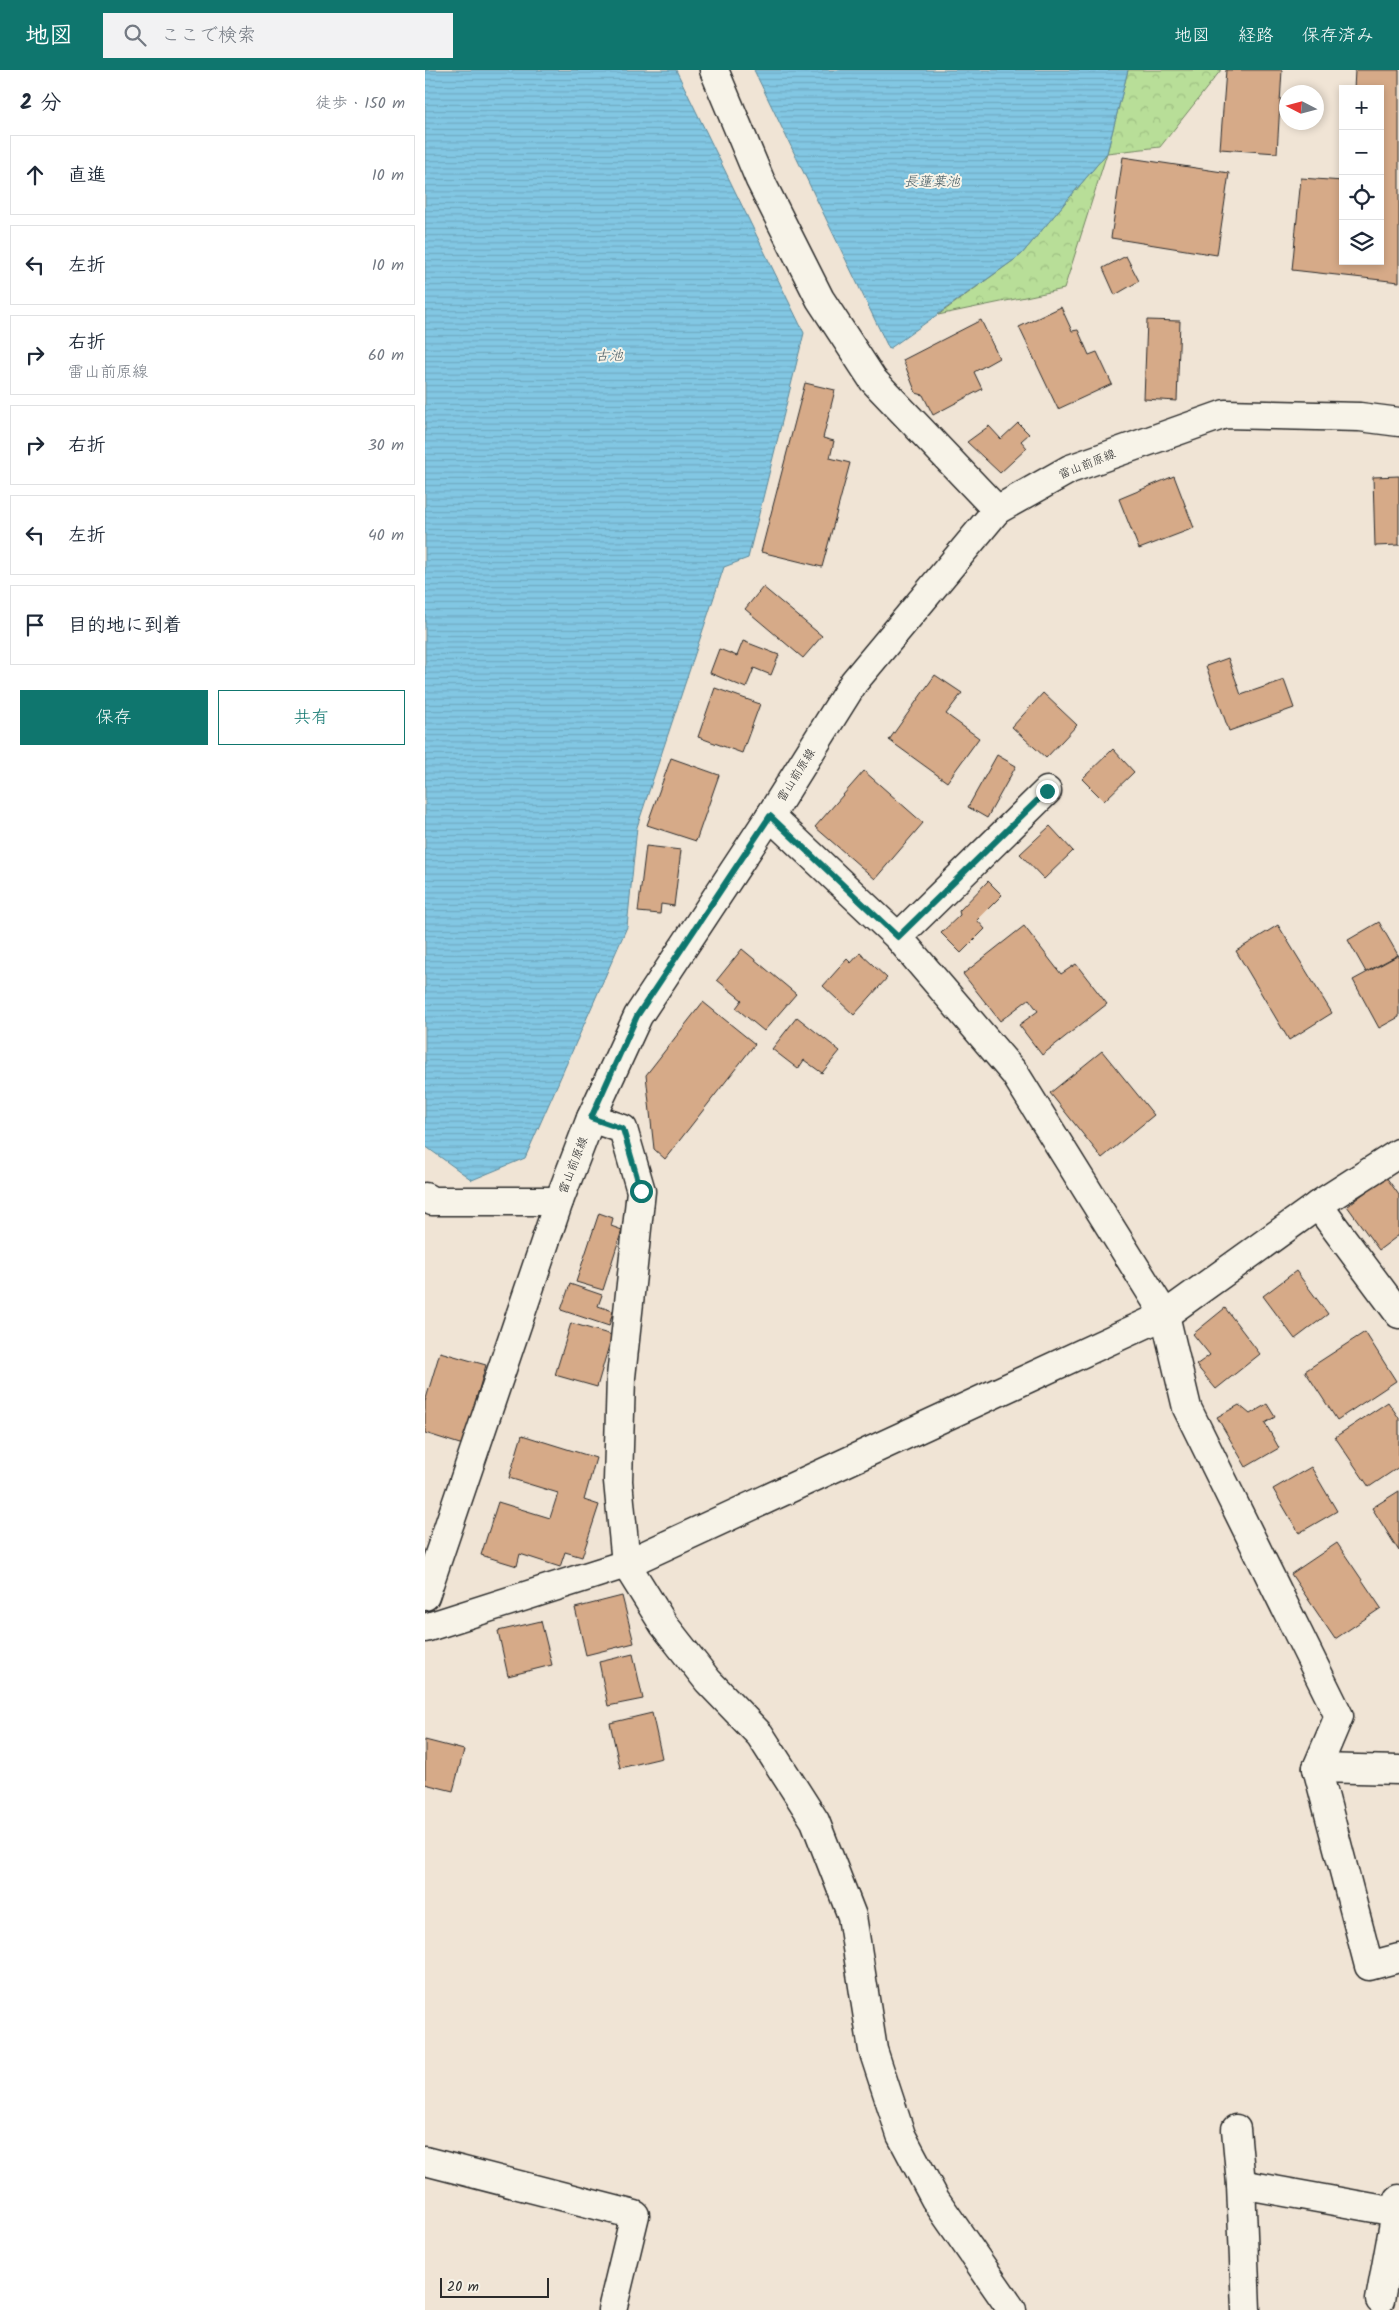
<!DOCTYPE html>
<html lang="ja">
<meta charset="utf-8">
<style>
:root{--surface:#fff;--page:#f2f2f3;--text:#1f2937;--muted:#747a83;--line:#e0e1e3;--accent:#0f766e}
body{margin:0;font-family:Kalam,"Klee One",sans-serif;background:var(--page);color:var(--text)}
.controls{position:absolute;right:15px;top:15px;display:grid;overflow:hidden;border-radius:0px;box-shadow:0 2px 8px #0003}
.controls button{width:45px;height:45px;display:grid;place-items:center;padding:0;border:0;border-bottom:1px solid var(--line);background:var(--surface);color:var(--text);font:25px sans-serif}
.compass{position:absolute;left:854px;top:15px;width:45px;height:45px;border-radius:50%;background:var(--surface);box-shadow:0 2px 8px #0003;rotate:276deg}
.scale{position:absolute;left:15px;bottom:12px;width:109px;box-sizing:border-box;padding-left:5px;border:2px solid #2b2b2b;border-top:0;font-size:14px;line-height:18px;white-space:nowrap;color:#2b2b2b;-webkit-text-stroke:4px #f7f3e8;paint-order:stroke}
.stop{position:absolute;width:15px;height:15px;margin:-11px;border:4px solid #0f766e;border-radius:50%;background:#fff}
.stop.end{background:#0f766e;border-color:#fff;box-shadow:0 1px 5px #0008}
.list{margin:0;padding:0;list-style:none}
h2{display:flex;justify-content:space-between;align-items:center;height:65px;margin:0;padding:0 20px;font-size:21px}
h2 small{font-size:16px;font-weight:400;color:var(--muted)}
.list li{display:grid;grid-template-columns:32px 1fr auto;gap:15px;align-items:center;box-sizing:border-box;height:80px;margin:0 10px 10px;padding:0 10px;border:1px solid var(--line);border-radius:0px}
.list b{display:block;font-size:19px;white-space:nowrap}
.list p{margin:0;font-size:16px;white-space:nowrap;color:var(--muted)}
.list em{font-size:16px;font-style:normal;color:var(--muted)}
.actions{display:flex;gap:10px;padding:15px 20px}
.actions a{flex:1;padding:11px 0;border:1px solid var(--accent);border-radius:0px;text-align:center;font-size:18px;color:var(--accent)}
.actions .main{background:var(--accent);color:#fff}
.icon{flex:none;width:28px;height:28px;fill:none;stroke:currentColor;stroke-width:2;stroke-linecap:round;stroke-linejoin:round}
.map{position:relative;flex:none;width:974px;height:2240px;overflow:hidden}
header{display:flex;align-items:center;gap:30px;box-sizing:border-box;height:70px;padding:0 25px;background:var(--accent);color:#fff}
header strong{font-size:24px}
nav{display:flex;gap:28px;margin-inline-start:auto;font-size:18px}
.search{width:350px;height:45px;background:var(--page);display:flex;align-items:center;gap:12px;box-sizing:border-box;padding:0 18px;border-radius:0px;color:var(--muted);font-size:19px}
main{display:flex}
aside{flex:1;background:var(--surface)}
.map>svg:first-child{display:block}
.forest{fill:url(#forest-crowns);stroke:#728462}
.water{fill:url(#water-rules);stroke:#5f8999}
.building{fill:#d6aa88;stroke:#2b2b2b}
.lines{fill:none;stroke-linecap:round;stroke-linejoin:round}
.minor-casing{stroke:#2b2b2b;stroke-width:31}
.secondary-casing{stroke:#2b2b2b;stroke-width:31}
.minor{stroke:#f7f3e8;stroke-width:28}
.secondary{stroke:#f7f3e8;stroke-width:28}
.route{stroke:#0f766e;stroke-width:6}
.labels{text-anchor:middle;stroke-width:4;stroke-linejoin:round;paint-order:stroke}
.street-label{font-size:12px;fill:#2b2b2b;stroke:#f7f3e8}
.water-label{font-size:14px;font-style:italic;fill:#455a62;stroke:#f7f3e8}
</style>
<header>
<strong>地図</strong>
<div class="search"><svg class="icon" aria-label="search" viewBox="0 0 24 24"><circle cx="10" cy="10" r="6"/><path d="M15 15l6 6"/></svg>ここで検索</div>
<nav><a>地図</a><a>経路</a><a>保存済み</a></nav>
</header>
<main>
<aside>
<h2>2 分<small>徒歩 · 150 m</small></h2>
<ul class="list">
<li><svg class="icon" aria-label="ahead" viewBox="0 0 24 24"><path d="M12 20V5M6 11l6-6 6 6"/></svg><div><b>直進</b></div><em>10 m</em></li>
<li><svg class="icon" aria-label="left" viewBox="0 0 24 24"><path d="M17 20v-9H6M10 6l-5 5 5 5"/></svg><div><b>左折</b></div><em>10 m</em></li>
<li><svg class="icon" aria-label="right" viewBox="0 0 24 24"><path d="M7 20v-9h11M14 6l5 5-5 5"/></svg><div><b>右折</b><p>雷山前原線</p></div><em>60 m</em></li>
<li><svg class="icon" aria-label="right" viewBox="0 0 24 24"><path d="M7 20v-9h11M14 6l5 5-5 5"/></svg><div><b>右折</b></div><em>30 m</em></li>
<li><svg class="icon" aria-label="left" viewBox="0 0 24 24"><path d="M17 20v-9H6M10 6l-5 5 5 5"/></svg><div><b>左折</b></div><em>40 m</em></li>
<li><svg class="icon" aria-label="arrive" viewBox="0 0 24 24"><path d="M6 21V4h12l-3 4 3 4H6"/></svg><div><b>目的地に到着</b></div></li>
</ul>
<div class="actions"><a class="main">保存</a><a>共有</a></div>
</aside>
<div class="map">
<svg width="974" height="2240" viewBox="0 0 974 2240">
<defs>
<pattern id="forest-crowns" width="20" height="18" patternUnits="userSpaceOnUse" patternTransform="scale(1.25)"><rect width="20" height="18" fill="#b8de98"/><path d="M2 6a3 3 0 1 1 6 0M12 15a3 3 0 1 1 6 0" fill="none" stroke="#9ebf83"/></pattern>
<pattern id="water-rules" width="6" height="5" patternUnits="userSpaceOnUse" patternTransform="scale(1.25)"><rect width="6" height="5" fill="#82c7e3"/><path d="M0 2.5h6" fill="none" stroke="#70abc3"/></pattern>
</defs>
<rect width="100%" height="100%" fill="#f0e4d5"/>
<filter id="ink" filterUnits="userSpaceOnUse"><feTurbulence type="fractalNoise" baseFrequency=".02" numOctaves="2"/><feDisplacementMap in="SourceGraphic" scale="10" xChannelSelector="R" yChannelSelector="G"/><feConvolveMatrix kernelMatrix="1 2 1 2 8 2 1 2 1" color-interpolation-filters="sRGB"/></filter>
<g filter="url(#ink)">
<polygon class="forest" points="703,0 796,0 735,77 682,83 639,219 513,245 596,185 682,83"/>
<g class="water">
<polygon points="0,0 251,0 379,263 323,488 299,497 212,757 202,857 100,1088 47,1110 0,1076"/>
<polygon points="329,0 703,0 682,83 596,185 464,279"/>
</g>
<g class="building">
<polygon points="801,0 857,0 852,83 795,79"/>
<polygon points="930,0 974,0 974,212 867,200 876,108 918,111 918,191 955,191 955,19 929,19"/>
<polygon points="698,87 804,103 792,185 686,168"/>
<polygon points="701,186 714,211 690,225 678,198"/>
<polygon points="636,237 647,261 653,260 664,285 672,282 687,314 633,339 594,257"/>
<polygon points="556,250 574,288 549,302 557,319 508,345 498,325 491,323 478,290"/>
<polygon points="722,250 755,251 752,331 719,329"/>
<polygon points="380,313 410,320 398,368 409,371 405,388 425,393 397,497 336,482"/>
<polygon points="593,353 604,364 596,371 602,378 575,403 542,372 564,356 576,369"/>
<polygon points="749,406 769,458 714,479 694,429"/>
<polygon points="974,406 974,475 950,476 948,407"/>
<polygon points="338,517 397,566 378,588 320,539"/>
<polygon points="318,571 354,585 346,605 329,598 321,618 285,603 294,579 312,586"/>
<polygon points="803,588 816,625 859,610 869,638 804,661 781,596"/>
<polygon points="510,605 537,623 521,644 554,668 522,712 464,670"/>
<polygon points="290,618 335,634 317,683 273,667"/>
<polygon points="618,623 652,655 621,688 587,657"/>
<polygon points="688,679 709,702 679,731 657,709"/>
<polygon points="572,685 591,696 562,748 543,737"/>
<polygon points="246,688 294,705 271,771 222,755"/>
<polygon points="439,701 498,753 450,809 390,757"/>
<polygon points="625,756 648,781 619,809 595,784"/>
<polygon points="221,776 256,780 249,836 236,834 235,844 213,842"/>
<polygon points="563,811 577,825 552,850 560,859 536,883 516,863 535,845 534,841"/>
<polygon points="954,852 973,885 941,902 923,870"/>
<polygon points="853,855 907,943 864,970 811,881"/>
<polygon points="599,856 636,904 651,894 682,934 617,985 594,955 613,941 604,929 575,951 538,904"/>
<polygon points="317,879 371,924 339,961 311,938 317,930 292,910"/>
<polygon points="435,883 462,908 429,945 398,916 422,889 426,893"/>
<polygon points="974,885 974,947 954,958 928,910"/>
<polygon points="278,932 330,974 240,1089 229,1079 221,1005"/>
<polygon points="372,947 415,981 397,1003 379,990 373,999 347,979"/>
<polygon points="677,981 729,1045 677,1088 625,1023"/>
<polygon points="961,1107 974,1125 974,1165 954,1180 922,1136"/>
<polygon points="174,1143 188,1148 186,1156 197,1160 178,1220 151,1212"/>
<polygon points="871,1201 903,1244 870,1269 838,1226"/>
<polygon points="145,1214 177,1225 173,1236 188,1241 184,1256 136,1240"/>
<polygon points="800,1238 835,1284 791,1319 771,1295 785,1285 768,1264"/>
<polygon points="146,1253 187,1265 172,1317 130,1305"/>
<polygon points="940,1262 971,1311 912,1350 880,1301"/>
<polygon points="15,1282 61,1295 38,1375 0,1363 0,1332"/>
<polygon points="963,1332 974,1348 974,1397 944,1417 910,1367"/>
<polygon points="842,1334 850,1347 840,1353 854,1378 821,1397 792,1347 814,1335 825,1344"/>
<polygon points="97,1365 171,1388 159,1430 174,1435 157,1487 140,1482 135,1497 95,1484 92,1496 56,1485 73,1432 125,1448 133,1423 84,1408"/>
<polygon points="886,1397 912,1441 874,1463 848,1419"/>
<polygon points="974,1421 974,1481 947,1438"/>
<polygon points="912,1473 956,1538 910,1569 866,1504"/>
<polygon points="197,1526 209,1573 161,1585 150,1538"/>
<polygon points="116,1551 127,1595 83,1606 73,1561"/>
<polygon points="208,1584 218,1629 183,1636 174,1592"/>
<polygon points="227,1643 237,1688 195,1698 185,1653"/>
<polygon points="0,1670 39,1680 28,1721 0,1714"/>
</g>
<g class="lines">
<g class="minor-casing">
<g id="minor">
<polyline points="289,0 335,110 395,229 448,310 572,440"/>
<polyline points="345,746 473,867 590,1004 740,1245 762,1338 914,1646 892,1698 944,1896 974,1888"/>
<polyline points="473,867 622,721"/>
<polyline points="166,1048 198,1059 216,1121 196,1307 193,1411 201,1494 239,1555 283,1611 335,1665 390,1751 427,1846 448,1980 476,2065 510,2129 587,2240"/>
<polyline points="0,1127 7,1131 134,1131"/>
<polyline points="893,1135 974,1244"/>
<polyline points="0,1558 201,1494 740,1245 893,1135 974,1083"/>
<polyline points="892,1698 974,1700"/>
<polyline points="811,2059 816,2114"/>
<polyline points="0,2091 210,2145 187,2240"/>
<polyline points="955,2230 971,2142"/>
<polyline points="821,2240 816,2114 971,2142 974,2129"/>
</g>
</g>
<g class="secondary-casing">
<polyline id="secondary" points="0,1526 134,1131 166,1048 213,946 345,746 429,612 572,440 645,399 800,344 935,347 974,352"/>
</g>
<use href="#minor" class="minor"/>
<use href="#secondary" class="secondary"/>
</g>
</g>
<g class="lines" filter="url(#ink)">
<polyline class="route" points="216,1121 198,1059 166,1048 212,946 345,746 473,867 622,721"/>
</g>
<g class="labels">
<g class="street-label">
<text transform="translate(662 394) rotate(-22)" y="4">雷山前原線</text>
<text transform="translate(371 705) rotate(-58)" y="4">雷山前原線</text>
<text transform="translate(148 1095) rotate(-69)" y="4">雷山前原線</text>
</g>
<g class="water-label">
<text x="507" y="116">長蓮葉池</text>
<text x="184" y="290">古池</text>
</g>
</g>
</svg>
<div class="controls">
<button>+</button>
<button>−</button>
<button><svg class="icon" aria-label="locate" viewBox="0 0 24 24"><circle cx="12" cy="12" r="6"/><path d="M12 2v4M12 18v4M2 12h4M18 12h4"/></svg></button>
<button><svg class="icon" aria-label="layers" viewBox="0 0 24 24"><path d="M12 4l9 5-9 5-9-5zM3 14l9 5 9-5"/></svg></button>
</div>
<svg class="compass" viewBox="-18 -18 36 36"><path d="M0-13l5 13h-10z" fill="#e53935"/><path d="M0 13l5-13h-10z" fill="#747a83"/></svg>
<div class="scale">20 m</div>
<div class="stop" style="left:216px;top:1121px"></div>
<div class="stop end" style="left:622px;top:721px"></div>
</div>
</main>
